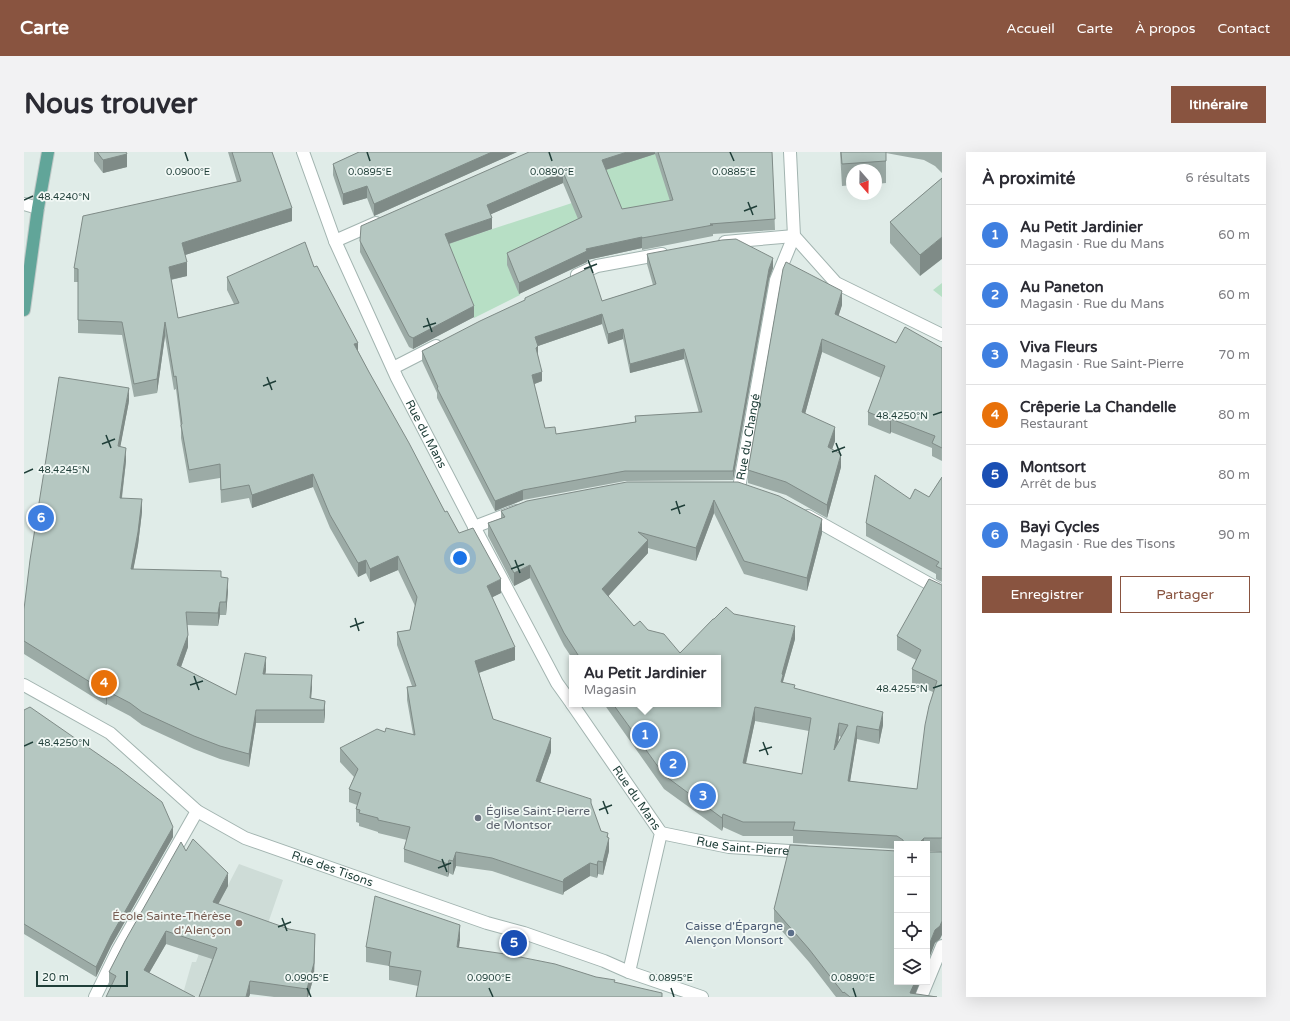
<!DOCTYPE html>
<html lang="fr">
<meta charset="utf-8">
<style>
:root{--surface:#fff;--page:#f2f2f3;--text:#2b2b33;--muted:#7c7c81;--line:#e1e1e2;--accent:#895440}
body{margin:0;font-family:"Varela Round",sans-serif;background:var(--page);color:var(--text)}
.controls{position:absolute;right:12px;bottom:12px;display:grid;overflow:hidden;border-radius:0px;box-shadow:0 4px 16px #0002}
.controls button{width:36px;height:36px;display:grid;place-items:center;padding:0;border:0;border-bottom:1px solid var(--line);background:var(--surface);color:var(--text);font:20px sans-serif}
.compass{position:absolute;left:822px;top:12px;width:36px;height:36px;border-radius:50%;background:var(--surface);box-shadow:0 4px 16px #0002;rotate:160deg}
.scale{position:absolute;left:12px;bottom:10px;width:92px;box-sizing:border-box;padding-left:4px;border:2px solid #1f3e38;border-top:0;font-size:11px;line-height:14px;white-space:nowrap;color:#1f3e38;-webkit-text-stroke:3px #f1f8f5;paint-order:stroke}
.you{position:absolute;left:436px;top:406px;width:14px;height:14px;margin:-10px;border:3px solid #fff;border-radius:50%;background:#1a73e8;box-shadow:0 0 0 6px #1a73e833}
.badge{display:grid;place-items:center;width:26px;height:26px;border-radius:50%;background:var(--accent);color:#fff;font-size:13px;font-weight:700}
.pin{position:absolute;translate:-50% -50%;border:2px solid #fff;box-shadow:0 1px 4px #0006}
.popup{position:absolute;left:545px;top:503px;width:152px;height:52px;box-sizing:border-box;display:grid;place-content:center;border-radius:0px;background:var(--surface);filter:drop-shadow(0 1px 3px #0005);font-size:13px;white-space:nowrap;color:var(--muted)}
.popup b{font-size:15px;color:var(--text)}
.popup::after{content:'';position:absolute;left:50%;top:100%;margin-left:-8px;border:8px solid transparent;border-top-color:var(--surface)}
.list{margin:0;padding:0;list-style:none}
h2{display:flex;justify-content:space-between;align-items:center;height:52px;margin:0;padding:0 16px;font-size:17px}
h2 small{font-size:13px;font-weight:400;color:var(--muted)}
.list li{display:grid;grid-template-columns:26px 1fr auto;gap:12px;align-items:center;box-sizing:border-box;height:60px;padding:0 16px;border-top:1px solid var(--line)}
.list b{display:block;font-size:15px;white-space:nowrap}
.list p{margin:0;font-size:13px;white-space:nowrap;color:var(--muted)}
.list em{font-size:13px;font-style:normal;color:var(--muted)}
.actions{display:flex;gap:8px;padding:12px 16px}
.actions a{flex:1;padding:9px 0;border:1px solid var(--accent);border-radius:0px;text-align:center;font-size:14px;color:var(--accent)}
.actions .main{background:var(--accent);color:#fff}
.icon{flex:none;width:22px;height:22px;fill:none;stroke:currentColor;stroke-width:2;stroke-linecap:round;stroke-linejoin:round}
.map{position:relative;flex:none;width:918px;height:845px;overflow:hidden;border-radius:0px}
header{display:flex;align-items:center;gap:24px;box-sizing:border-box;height:56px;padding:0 20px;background:var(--accent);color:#fff}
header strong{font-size:19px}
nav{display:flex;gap:22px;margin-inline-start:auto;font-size:14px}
.intro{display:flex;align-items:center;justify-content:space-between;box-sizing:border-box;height:96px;padding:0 24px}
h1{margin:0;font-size:28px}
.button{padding:10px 18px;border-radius:0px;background:var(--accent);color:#fff;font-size:14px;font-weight:700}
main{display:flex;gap:24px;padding:0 24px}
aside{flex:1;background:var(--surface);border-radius:0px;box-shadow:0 4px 16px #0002}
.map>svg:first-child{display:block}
.built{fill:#cedcd7}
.green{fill:#b7dfc5}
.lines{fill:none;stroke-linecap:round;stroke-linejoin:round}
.minor-casing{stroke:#a2b4b0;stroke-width:14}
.major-casing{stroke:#c0c9c7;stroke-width:14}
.minor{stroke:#fff;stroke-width:12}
.major{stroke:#61a599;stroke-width:12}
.wall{fill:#9caba6;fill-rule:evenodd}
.shaded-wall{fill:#7f8b87}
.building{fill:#b5c7c1;stroke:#7f8b87;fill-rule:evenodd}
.ticks{fill:none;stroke:#1f3e38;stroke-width:1.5}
.worship-dot{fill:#6b7280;stroke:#f1f8f5;stroke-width:1.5}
.education-dot{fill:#8d6e63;stroke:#f1f8f5;stroke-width:1.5}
.service-dot{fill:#5c6f8a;stroke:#f1f8f5;stroke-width:1.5}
.labels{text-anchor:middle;stroke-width:3.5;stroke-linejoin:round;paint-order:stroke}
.street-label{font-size:12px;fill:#1f3e38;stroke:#f1f8f5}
.worship-label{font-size:12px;fill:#5b616d;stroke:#f1f8f5;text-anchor:start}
.education-label{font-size:12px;fill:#785e54;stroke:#f1f8f5;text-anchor:end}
.service-label{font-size:12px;fill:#4e5e75;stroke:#f1f8f5;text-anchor:end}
.ticks-label{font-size:10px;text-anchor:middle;fill:#1f3e38;stroke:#f1f8f5;stroke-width:3.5;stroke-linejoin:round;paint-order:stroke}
</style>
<header>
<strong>Carte</strong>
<nav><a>Accueil</a><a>Carte</a><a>À propos</a><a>Contact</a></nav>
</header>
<div class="intro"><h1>Nous trouver</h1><a class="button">Itinéraire</a></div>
<main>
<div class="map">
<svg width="918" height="845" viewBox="0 0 918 845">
<rect width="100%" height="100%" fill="#e0ece8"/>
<polygon class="built" points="215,712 259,728 241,780 225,845 158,845 168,810 172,810 189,762"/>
<g class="green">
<polygon points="570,0 636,0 649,59 604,83"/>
<polygon points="548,51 558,76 484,112 496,143 450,166 420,93"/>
<polygon points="918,131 918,145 909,138"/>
</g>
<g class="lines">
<g class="minor-casing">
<g id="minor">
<path id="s1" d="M 279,0 L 311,89 L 373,226 L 455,384 L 533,531 L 548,552"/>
<polyline points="766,0 770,84 812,131 918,183"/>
<polyline points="0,52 14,56"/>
<polyline points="311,89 352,71"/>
<polyline points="701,90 770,84"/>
<polyline points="553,123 573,114 638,102"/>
<polyline points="369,216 412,194"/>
<path id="s2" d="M 715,336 L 752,128 L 770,84"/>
<polyline points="784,364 918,439"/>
<polyline points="450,375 492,359"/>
<path id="s3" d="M 0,533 L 86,581 L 173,659 L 221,686 L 463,771 L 500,781 L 580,809 L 605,820 L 678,845"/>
<path id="s4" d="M 548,552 L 637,681 L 605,820"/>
<path id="s5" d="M 637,681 L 705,695 L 781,700"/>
<polyline points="71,845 94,798 173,659"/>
<polyline points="897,845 918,794"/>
</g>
</g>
<g class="major-casing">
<polyline id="major" points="0,158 14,56 24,0"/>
</g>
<use href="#minor" class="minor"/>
<use href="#major" class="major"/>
</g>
<g class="wall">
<polygon points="70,0 102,0 103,15 79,21 70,9"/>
<polygon points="204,0 248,0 268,69 161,103 163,124 147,128 154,166 210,152 203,138 203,125 290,115 345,220 421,360 435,381 477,441 468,445 491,508 455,521 469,567 527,600 516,630 567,653 577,679 584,685 585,699 579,723 574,722 573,726 566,724 540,740 539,743 468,719 432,714 429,723 425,721 424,725 380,710 380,697 383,688 354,681 354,680 335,674 335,671 332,670 332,657 333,653 325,650 325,637 330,625 316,610 316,596 361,580 389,582 383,548 383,535 388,534 373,493 373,480 386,478 391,454 374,418 346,430 342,421 334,425 306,376 289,335 228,356 225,346 197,351 196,326 165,331 157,286 157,277 152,237 150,238 141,184 133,241 110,245 98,183 54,181 54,130 50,130 50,116 213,30"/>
<polygon points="335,0 493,0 350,64 343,46 319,53 309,23 309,12"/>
<path d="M 505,0 L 748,0 L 751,78 L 689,82 L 689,84 L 618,98 L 618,96 L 563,108 L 563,110 L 495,142 L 483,113 L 483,101 L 554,67 L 539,31 L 467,62 L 468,77 L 425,92 L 450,165 L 389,197 L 385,195 L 336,100 L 336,89 ZM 631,2 L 646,49 L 598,57 L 582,18 Z"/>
<polygon points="816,0 918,0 918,21 911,14 900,8 862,1 862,31 852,32 852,18 828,18 828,33 818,34"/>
<polygon points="918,26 896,124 866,91 866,70"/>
<path d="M 623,102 L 749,116 L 745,127 L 709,328 L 601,329 L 499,348 L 471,359 L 413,246 L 413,241 L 398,209 L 398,199 L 501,148 L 501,146 L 578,149 L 629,133 L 623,112 ZM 578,172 L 584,192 L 599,187 L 606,221 L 660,207 L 675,261 L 611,264 L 611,270 L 532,282 L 521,276 L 510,232 L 518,229 L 514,204 L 514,194 Z"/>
<polygon points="759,117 818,153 814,164 872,191 918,196 918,309 908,304 908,296 867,280 866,282 844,273 844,260 857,226 798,200 781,262 811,289 808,297 817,315 803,366 762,343 724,331 724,318"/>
<polygon points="105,249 96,295 102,309 98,346 118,360 114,393 109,418 197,425 204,439 202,463 196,463 194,474 163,473 164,495 157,515 212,543 242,518 241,522 288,535 287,546 301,549 301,562 300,571 232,571 225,615 196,607 170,597 118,573 106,564 83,552 82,553 0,502 0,457"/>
<polygon points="918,325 918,430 912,427 912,422 842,384 842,371 886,347 905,345"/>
<path d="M 714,330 L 798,381 L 783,439 L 720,422 L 690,361 L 672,409 L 624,396 L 624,401 L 584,444 L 610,474 L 624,478 L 656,501 L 690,467 L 710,462 L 771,487 L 759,530 L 771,537 L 859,573 L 855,592 L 833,587 L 826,629 L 893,637 L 909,540 L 888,531 L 888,517 L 892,508 L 873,498 L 873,484 L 918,433 L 918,700 L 903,699 L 903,692 L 873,692 L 873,697 L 769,691 L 769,684 L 719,684 L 699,675 L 698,679 L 640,637 L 580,552 L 694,552 L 694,506 L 548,506 L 540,494 L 506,426 L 490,434 L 464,384 L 464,371 L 477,366 L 477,359 ZM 731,569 L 785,579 L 778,622 L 722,612 ZM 815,584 L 817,585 L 814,590 Z"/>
<polygon points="0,558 149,685 87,794 72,825 0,782"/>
<polygon points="162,699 204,734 194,752 291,795 290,824 284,845 250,845 226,842 225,845 175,845 188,807 142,792 125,821 87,834 85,833 85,820"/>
<polygon points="750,757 873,830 896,830 891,842 913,845 812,845 785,810 750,770"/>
<polygon points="436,788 394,834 365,828 365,814 342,810 342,795"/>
</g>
<g class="shaded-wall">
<polygon points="468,0 493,0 350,64 350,52"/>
<polygon points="603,0 631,0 631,2 578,19 578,8"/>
<polygon points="103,2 103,15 79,21 79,8"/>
<polygon points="539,20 539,31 463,64 463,53"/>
<polygon points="343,34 343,46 319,53 319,42"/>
<polygon points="268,56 268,69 158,104 158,91"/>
<polygon points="468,66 468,77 421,93 421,82"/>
<polygon points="618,85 618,96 563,108 563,110 495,142 495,131 562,97"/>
<polygon points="918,85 918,107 896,124 896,103"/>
<polygon points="749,106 749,116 745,127 709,328 709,319 745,117"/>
<polygon points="163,110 163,124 145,128 145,115"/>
<polygon points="818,139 818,153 811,175 811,162"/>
<polygon points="450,154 450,165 389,197 389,186"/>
<polygon points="578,162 578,172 511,195 511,185"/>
<polygon points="141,170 141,184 133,241 133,227"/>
<polygon points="599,177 599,187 584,192 584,182"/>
<polygon points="798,187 798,200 778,273 778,260"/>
<polygon points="334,191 334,204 330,192"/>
<polygon points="514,194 514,204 512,205 512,196"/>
<polygon points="660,197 660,207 606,221 606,212"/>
<polygon points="518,220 518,229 508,233 508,223"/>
<polygon points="105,236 105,249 94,307 94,294"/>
<polygon points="867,267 867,280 866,282 866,269"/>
<polygon points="811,275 811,289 804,309 804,295"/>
<polygon points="102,296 102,309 96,359 96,346"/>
<polygon points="817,302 817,315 803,366 803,353"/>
<polygon points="289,322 289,335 228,356 228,343"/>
<polygon points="499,338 499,348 471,359 471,349"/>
<polygon points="118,347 118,360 114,393 107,430 107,417"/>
<polygon points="690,348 690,361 672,409 672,396"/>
<polygon points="798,367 798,381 783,439 783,426"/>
<polygon points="624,388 624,401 578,451 578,437"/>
<polygon points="374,404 374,418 346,430 346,417"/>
<polygon points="342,408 342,421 334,425 334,411"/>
<polygon points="506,413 506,426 490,434 490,421"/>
<polygon points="204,426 204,439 202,463 202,450"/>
<polygon points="477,427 477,441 463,448 463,434"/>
<polygon points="196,450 196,463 194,474 194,461"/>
<polygon points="771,474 771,487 759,529 759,536 757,543 758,522"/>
<polygon points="164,483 164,495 153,526 153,513"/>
<polygon points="491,495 491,508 451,522 451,509"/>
<polygon points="242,505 242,518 239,535 239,522"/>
<polygon points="288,523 288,535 286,559 286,546"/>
<polygon points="83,539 83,552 82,553 82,540"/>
<polygon points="301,549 301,562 300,571 300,558"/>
<polygon points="731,555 731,569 719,624 719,611"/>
<polygon points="232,558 232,571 225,615 225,602"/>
<polygon points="859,560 859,573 855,592 855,578"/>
<polygon points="815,571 815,584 810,611 810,598"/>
<polygon points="833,574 833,587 824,642 824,629"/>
<polygon points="527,586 527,600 512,642 512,629"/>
<polygon points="699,662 699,675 698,679 698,666"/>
<polygon points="149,675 149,685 87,794 72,825 72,815 87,784"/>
<polygon points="584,681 584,690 585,686 585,699 579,723 579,710"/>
<polygon points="900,686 900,692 896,692 897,689"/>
<polygon points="432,700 432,714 429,723 429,709"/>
<polygon points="425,708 425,721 424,725 424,712"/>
<polygon points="574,709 574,722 573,726 573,713"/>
<polygon points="566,711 566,724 540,740 539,743 539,730 540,727"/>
<polygon points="204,721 204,734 189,762 189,750"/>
<polygon points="918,769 918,783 916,787 911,791 903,812 903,798 911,778"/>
<polygon points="436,773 436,788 433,809 433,795"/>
<polygon points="142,779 142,792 120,830 120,818"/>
<polygon points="291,782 290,824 284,845 283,845 283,837"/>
<polygon points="226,829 226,842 225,845 222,845"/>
<polygon points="891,830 896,830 890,845 886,841"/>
</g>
<g class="building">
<polygon points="73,0 102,0 103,2 79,8"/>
<polygon points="208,0 248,0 268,56 158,91 163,110 145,115 154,166 215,151 203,125 281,90 290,115 293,114 334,191 330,192 345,220 385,291 421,360 423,359 435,381 449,376 477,427 463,434 491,495 451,509 469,567 527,586 512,629 567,647 567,651 577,679 584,681 583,685 585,686 579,710 574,709 573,713 566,711 540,727 539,730 468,706 432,700 429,709 425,708 424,712 380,697 386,675 354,668 354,666 335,661 336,658 332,657 337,641 325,637 334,617 316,596 353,577 361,580 362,576 391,583 383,535 392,534 373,480 386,478 393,445 374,404 346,417 342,408 334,411 306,363 289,322 228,343 225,333 197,338 196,312 165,318 157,273 158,272 152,224 150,225 141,170 133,227 110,232 98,170 54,168 54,117 50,116 59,64 217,29"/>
<polygon points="335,0 468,0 350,52 343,34 319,42 309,12"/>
<polygon points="505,0 603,0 578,8 598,57 649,48 634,0 748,0 751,67 686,72 689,73 618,86 618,85 562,97 563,99 495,131 483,101 558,65 539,20 463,53 468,66 421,82 450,154 389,186 385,184 336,89 337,74"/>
<polygon points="817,0 862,0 862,9 818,12"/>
<polygon points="918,26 918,85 896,103 866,70"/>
<path d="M 712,87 L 749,106 L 745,117 L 709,319 L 601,319 L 499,338 L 471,349 L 413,236 L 414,235 L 398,199 L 456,169 L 501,148 L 501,146 L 567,115 L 578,149 L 632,132 L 623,102 L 698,88 ZM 578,162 L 584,182 L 599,177 L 606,212 L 660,197 L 678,260 L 611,264 L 612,270 L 532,282 L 531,275 L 521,276 L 508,223 L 518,220 L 512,196 L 514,194 L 511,185 Z"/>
<polygon points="762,110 818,139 811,162 872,191 881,175 918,196 918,296 908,291 911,284 867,267 866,269 844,260 861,214 798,187 778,260 811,275 804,295 817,302 803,353 762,330 724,318 759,117"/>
<polygon points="35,225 105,236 94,294 102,296 96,346 118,347 114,380 107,417 197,419 197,425 204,426 202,450 196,450 194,461 162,460 164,483 153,513 212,543 221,501 242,505 239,522 288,523 286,546 301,549 300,558 232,558 225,602 196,594 170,584 118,560 106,551 83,539 82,540 0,489 0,457 6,408"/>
<polygon points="851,323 886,347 891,337 905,345 918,325 918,417 912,414 915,410 842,371"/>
<path d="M 603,330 L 714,330 L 755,344 L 798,367 L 783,426 L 720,409 L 690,348 L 672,396 L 614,380 L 624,388 L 578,437 L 610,474 L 616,469 L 624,478 L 640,482 L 656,501 L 689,467 L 690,467 L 702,455 L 710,462 L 771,474 L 758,522 L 759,523 L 757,530 L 771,533 L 770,536 L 859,560 L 855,578 L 833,574 L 824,629 L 893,637 L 901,573 L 905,554 L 913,529 L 888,517 L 897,498 L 873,484 L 905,427 L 918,433 L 918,686 L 900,686 L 897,689 L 896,692 L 880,692 L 879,688 L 873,684 L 769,678 L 771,670 L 719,670 L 699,662 L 698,666 L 640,623 L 589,552 L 694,552 L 694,506 L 556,506 L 540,481 L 506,413 L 490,421 L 464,371 L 481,365 L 477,359 L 503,349 ZM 731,555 L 787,566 L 778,622 L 719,611 ZM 815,571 L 824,573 L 810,598 Z"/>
<polygon points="6,555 94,616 138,650 149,675 87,784 72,815 0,772 0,558"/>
<polygon points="169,687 204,721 189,750 265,777 291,782 290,811 283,837 226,829 222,845 175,845 193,796 142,779 120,818 171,845 82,845 92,824 85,820 101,789 157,690 162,699"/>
<polygon points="766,693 873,699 873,830 891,830 886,841 913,845 826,845 820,840 819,841 785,797 750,757"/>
<polygon points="903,700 918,700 918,769 916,774 911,778 903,798"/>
<polygon points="351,744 436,773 433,795 481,802 531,812 572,825 591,828 590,830 638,841 638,845 392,845 397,819 365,814 367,800 342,795"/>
</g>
<path class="ticks" d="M 161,0 L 164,9M 343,0 L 346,9M 525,0 L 528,9M 706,0 L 710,9M 0,48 L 9,44M 724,50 L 729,63M 720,59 L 733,54M 564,108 L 569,121M 560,117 L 573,112M 403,166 L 408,180M 399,175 L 412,171M 243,225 L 248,238M 239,234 L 252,229M 909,263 L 918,260M 82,283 L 87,296M 812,291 L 817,304M 78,292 L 91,287M 808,300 L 821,295M 0,321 L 9,317M 652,349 L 656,362M 647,358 L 661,353M 491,408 L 496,421M 487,417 L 500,412M 331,466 L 335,479M 326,475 L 340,470M 170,524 L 175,538M 166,533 L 179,529M 909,536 L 918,533M 739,590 L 744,603M 0,594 L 9,590M 735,599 L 748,595M 579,649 L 584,662M 575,658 L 588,653M 418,707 L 423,720M 414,716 L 427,711M 258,766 L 263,779M 254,775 L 267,770M 283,836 L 287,845M 465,836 L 469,845M 647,836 L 650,845M 829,836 L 832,845"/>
<circle class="worship-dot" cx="454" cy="666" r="4"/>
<circle class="education-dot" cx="215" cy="771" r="4"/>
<circle class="service-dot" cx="767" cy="781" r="4"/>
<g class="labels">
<g class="street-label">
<text dy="4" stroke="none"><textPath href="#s1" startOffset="308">Rue du Mans</textPath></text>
<text dy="4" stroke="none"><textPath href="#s2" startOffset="52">Rue du Changé</textPath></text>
<text dy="4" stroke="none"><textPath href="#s4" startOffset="114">Rue du Mans</textPath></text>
<text dy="4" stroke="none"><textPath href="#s5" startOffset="83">Rue Saint-Pierre</textPath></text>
<text dy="4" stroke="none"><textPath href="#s3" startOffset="363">Rue des Tisons</textPath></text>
</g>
<g class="worship-label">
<text x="462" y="663">Église Saint-Pierre<tspan x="462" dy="14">de Montsor</tspan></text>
</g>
<g class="education-label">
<text x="207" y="768">École Sainte-Thérèse<tspan x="207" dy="14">d'Alençon</tspan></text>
</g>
<g class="service-label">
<text x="759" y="778">Caisse d'Épargne<tspan x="759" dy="14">Alençon Monsort</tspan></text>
</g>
</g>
<g class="ticks-label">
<text x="164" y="23">0.0900°E</text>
<text x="346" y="23">0.0895°E</text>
<text x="528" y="23">0.0890°E</text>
<text x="710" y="23">0.0885°E</text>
<text x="40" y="48">48.4240°N</text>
<text x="878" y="267">48.4250°N</text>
<text x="40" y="321">48.4245°N</text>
<text x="878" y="540">48.4255°N</text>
<text x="40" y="594">48.4250°N</text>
<text x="283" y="829">0.0905°E</text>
<text x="465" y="829">0.0900°E</text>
<text x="647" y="829">0.0895°E</text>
<text x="829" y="829">0.0890°E</text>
</g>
</svg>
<div class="controls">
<button>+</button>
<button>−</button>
<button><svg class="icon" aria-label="locate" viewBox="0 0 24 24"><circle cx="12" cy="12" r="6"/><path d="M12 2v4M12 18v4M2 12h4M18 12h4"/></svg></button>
<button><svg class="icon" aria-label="layers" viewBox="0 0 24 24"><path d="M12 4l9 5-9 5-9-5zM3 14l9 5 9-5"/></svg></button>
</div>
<svg class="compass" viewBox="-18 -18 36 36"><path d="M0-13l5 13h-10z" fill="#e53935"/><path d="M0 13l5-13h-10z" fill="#7c7c81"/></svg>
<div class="scale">20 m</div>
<div class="you"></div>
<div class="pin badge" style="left:621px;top:583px;background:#3f7fe0">1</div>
<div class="popup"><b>Au Petit Jardinier</b>Magasin</div>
<div class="pin badge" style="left:649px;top:612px;background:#3f7fe0">2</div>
<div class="pin badge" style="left:679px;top:644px;background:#3f7fe0">3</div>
<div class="pin badge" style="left:80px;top:531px;background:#e8710a">4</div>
<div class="pin badge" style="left:490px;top:791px;background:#1a4fb4">5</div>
<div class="pin badge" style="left:17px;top:366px;background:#3f7fe0">6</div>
</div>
<aside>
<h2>À proximité<small>6 résultats</small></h2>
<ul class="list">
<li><span class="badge" style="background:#3f7fe0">1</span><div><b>Au Petit Jardinier</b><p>Magasin · Rue du Mans</p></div><em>60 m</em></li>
<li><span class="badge" style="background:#3f7fe0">2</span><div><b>Au Paneton</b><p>Magasin · Rue du Mans</p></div><em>60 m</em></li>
<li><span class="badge" style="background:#3f7fe0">3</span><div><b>Viva Fleurs</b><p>Magasin · Rue Saint-Pierre</p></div><em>70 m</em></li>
<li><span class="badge" style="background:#e8710a">4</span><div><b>Crêperie La Chandelle</b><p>Restaurant</p></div><em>80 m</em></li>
<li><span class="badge" style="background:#1a4fb4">5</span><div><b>Montsort</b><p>Arrêt de bus</p></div><em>80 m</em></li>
<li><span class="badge" style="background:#3f7fe0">6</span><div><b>Bayi Cycles</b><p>Magasin · Rue des Tisons</p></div><em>90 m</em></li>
</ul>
<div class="actions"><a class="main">Enregistrer</a><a>Partager</a></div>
</aside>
</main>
